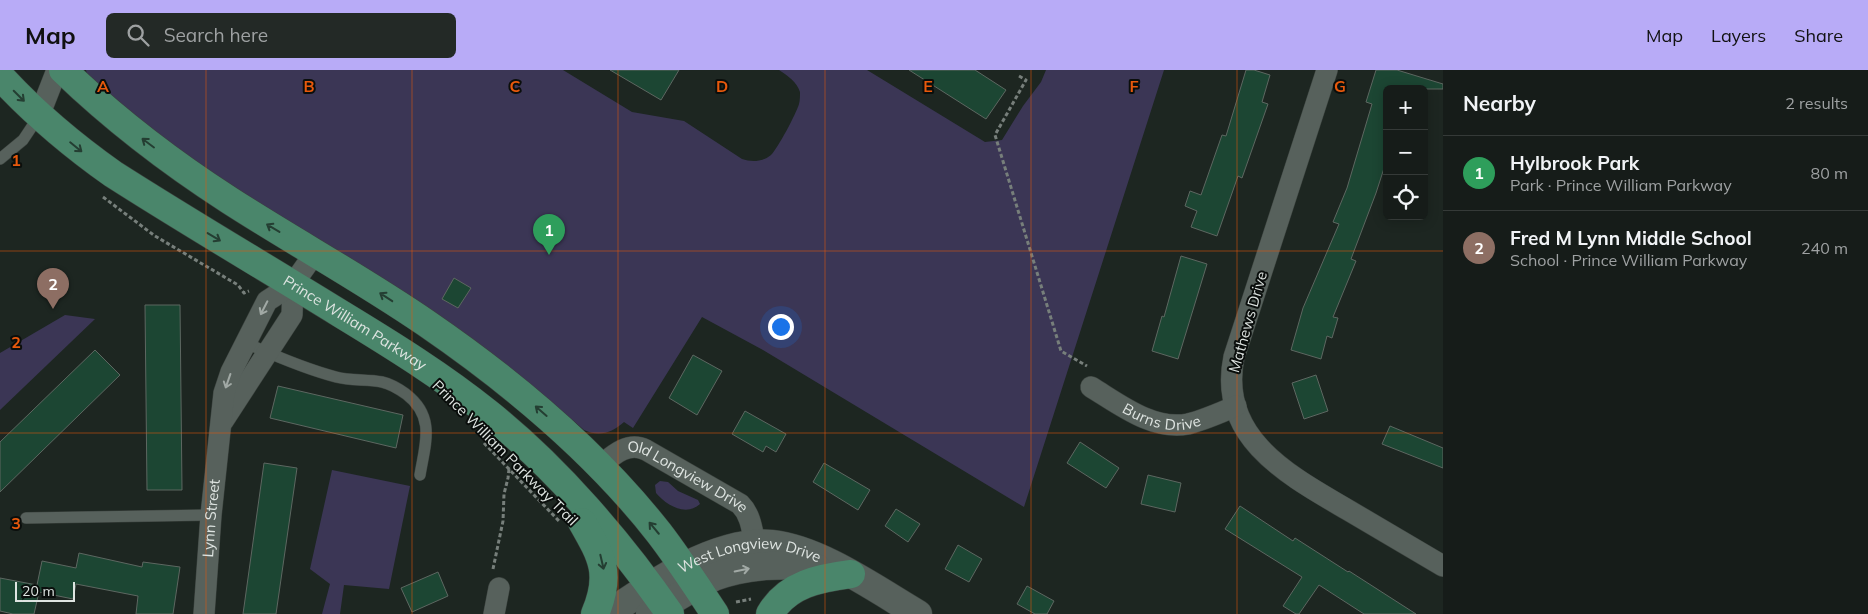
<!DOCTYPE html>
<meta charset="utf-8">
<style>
:root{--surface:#161c19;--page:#232926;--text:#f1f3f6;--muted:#9ea1a2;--line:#353a38;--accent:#b8abf7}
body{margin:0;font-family:Mulish,sans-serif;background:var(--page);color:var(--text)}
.controls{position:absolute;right:15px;top:15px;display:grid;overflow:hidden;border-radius:8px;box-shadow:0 2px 12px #0003}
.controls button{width:45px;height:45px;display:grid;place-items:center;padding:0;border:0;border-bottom:1px solid var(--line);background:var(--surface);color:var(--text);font:25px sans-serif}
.scale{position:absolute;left:15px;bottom:12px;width:60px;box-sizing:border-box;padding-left:5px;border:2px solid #dee4e1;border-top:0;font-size:14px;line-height:18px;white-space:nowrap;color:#dee4e1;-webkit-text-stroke:4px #0a0e0c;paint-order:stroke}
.you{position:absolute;left:780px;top:256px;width:18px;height:18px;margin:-12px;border:4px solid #fff;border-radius:50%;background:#1a73e8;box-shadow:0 0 0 8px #1a73e833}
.badge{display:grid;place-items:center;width:32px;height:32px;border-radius:50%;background:var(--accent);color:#fff;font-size:16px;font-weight:700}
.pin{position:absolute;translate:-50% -41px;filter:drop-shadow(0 1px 2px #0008)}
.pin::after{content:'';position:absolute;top:26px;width:18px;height:15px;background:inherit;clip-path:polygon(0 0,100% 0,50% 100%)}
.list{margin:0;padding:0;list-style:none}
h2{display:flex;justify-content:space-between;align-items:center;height:65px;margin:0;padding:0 20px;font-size:21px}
h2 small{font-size:16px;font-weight:400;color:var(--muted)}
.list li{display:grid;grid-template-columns:32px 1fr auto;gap:15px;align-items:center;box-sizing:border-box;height:75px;padding:0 20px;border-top:1px solid var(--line)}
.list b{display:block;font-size:19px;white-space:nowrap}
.list p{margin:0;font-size:16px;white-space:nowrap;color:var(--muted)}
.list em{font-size:16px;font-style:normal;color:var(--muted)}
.icon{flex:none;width:28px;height:28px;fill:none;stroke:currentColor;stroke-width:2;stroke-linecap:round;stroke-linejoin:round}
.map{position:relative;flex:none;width:1443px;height:544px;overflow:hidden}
header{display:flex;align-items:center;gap:30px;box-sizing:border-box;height:70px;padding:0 25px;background:var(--accent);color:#111}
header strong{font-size:24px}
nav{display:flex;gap:28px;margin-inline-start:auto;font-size:18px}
.search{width:350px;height:45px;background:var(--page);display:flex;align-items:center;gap:12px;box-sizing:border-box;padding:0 18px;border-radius:8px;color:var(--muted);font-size:19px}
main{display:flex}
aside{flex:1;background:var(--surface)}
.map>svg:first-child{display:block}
.green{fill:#3b3655}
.building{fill:#1c4633;stroke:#5d6761}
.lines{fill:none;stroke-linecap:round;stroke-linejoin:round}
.service-casing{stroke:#3b423e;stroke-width:12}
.minor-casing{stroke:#3b423e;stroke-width:22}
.tertiary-casing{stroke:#3b423e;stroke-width:29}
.primary-casing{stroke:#3b423e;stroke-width:29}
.path{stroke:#777f7b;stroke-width:3;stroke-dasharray:4 2.5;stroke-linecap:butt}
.service{stroke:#57615c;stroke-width:11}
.minor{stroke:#57615c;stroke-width:21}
.tertiary{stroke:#57615c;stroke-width:28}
.primary{stroke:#4a866b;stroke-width:28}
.oneway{stroke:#243e32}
.oneway2{stroke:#a1a9a5}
.grid{fill:none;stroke:#e8590c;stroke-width:1;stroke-opacity:0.55}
.labels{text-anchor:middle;stroke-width:4;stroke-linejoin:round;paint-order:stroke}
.street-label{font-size:15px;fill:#dee4e1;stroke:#0a0e0c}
.grid-label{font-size:16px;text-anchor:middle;font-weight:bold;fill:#e8590c;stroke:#0a0e0c;stroke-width:4;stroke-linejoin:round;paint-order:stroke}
</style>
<header>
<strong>Map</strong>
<div class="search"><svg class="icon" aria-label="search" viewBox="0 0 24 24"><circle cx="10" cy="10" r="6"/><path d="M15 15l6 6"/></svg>Search here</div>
<nav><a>Map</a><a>Layers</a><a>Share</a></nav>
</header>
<main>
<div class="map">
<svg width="1443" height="544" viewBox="0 0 1443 544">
<rect width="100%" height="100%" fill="#1d2621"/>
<g class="green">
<path d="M 86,0 L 563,0 L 632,42 L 684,51 L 742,89 C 751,92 763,92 771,85 C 778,78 796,44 799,34 C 800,31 800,25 800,22 C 797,12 788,6 779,0 L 867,0 L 985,72 L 1002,70 L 1023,36 L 1041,12 L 1046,0 L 1164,0 L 1024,437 L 763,280 L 702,247 L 633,358 L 624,352 C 612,363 599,367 584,360 L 540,322 L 486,282 L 176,81 L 87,4 Z"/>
<polygon points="65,245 95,249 0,340 0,283"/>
<polygon points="332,400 410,416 389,519 344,515 340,544 322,544 330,514 310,499"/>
<path d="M 660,411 L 668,412 L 678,421 L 698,430 L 700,434 C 686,447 666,435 656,423 L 655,415 Z"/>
</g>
<g class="building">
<polygon points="610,0 679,0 661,30"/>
<polygon points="909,0 975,0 1006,20 986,49"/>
<polygon points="1246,0 1254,0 1270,5 1262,32 1268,34 1242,108 1238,106 1217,166 1191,157 1197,141 1185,136 1190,121 1201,125 1222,65 1226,66"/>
<polygon points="1376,0 1397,0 1443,14 1443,19 1387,19 1387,89 1376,123 1351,189 1356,191 1333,247 1338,248 1332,268 1327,266 1321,289 1291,280 1303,238 1339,154 1333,152 1347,118 1372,34 1366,32"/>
<polygon points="1181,186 1207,194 1178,289 1152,281 1162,246 1164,247"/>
<polygon points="454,208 471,218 458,238 442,229"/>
<polygon points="145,235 180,235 182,420 147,420"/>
<polygon points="95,280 120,305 0,422 0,372"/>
<polygon points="693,285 722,301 697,345 669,328"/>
<polygon points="1316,305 1328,341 1304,349 1292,313"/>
<polygon points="278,316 403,345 396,378 270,348"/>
<polygon points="745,341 786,364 776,382 766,376 763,382 732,364"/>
<polygon points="1390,356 1443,378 1443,398 1382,374"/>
<polygon points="1080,372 1119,398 1106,418 1067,393"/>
<polygon points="264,393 297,398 276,544 243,544"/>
<polygon points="824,393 870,420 858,440 813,412"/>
<polygon points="1148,405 1181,413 1175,442 1141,434"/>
<polygon points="1240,436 1293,471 1295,468 1348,502 1349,501 1416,544 1364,544 1319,515 1299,544 1296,544 1283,536 1302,507 1225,459"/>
<polygon points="896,439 920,454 908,472 885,456"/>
<polygon points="958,475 982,489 969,512 945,499"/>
<polygon points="79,483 142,497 143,492 180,497 173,544 136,544 138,526 76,514 73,529 39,522 34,544 13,544 0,541 0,508 37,515 42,491 76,498"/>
<polygon points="438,502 448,526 412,542 401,518"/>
<polygon points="1027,516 1054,531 1047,544 1035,544 1017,534"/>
</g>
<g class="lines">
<g class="service-casing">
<g id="service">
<polyline points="0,89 23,70 39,46"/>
<path d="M 246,273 C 275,286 305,299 336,307 C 351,311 367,309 382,312 C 391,314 399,319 406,324 C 436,347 425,374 420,405"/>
<polyline points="26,448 211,445"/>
</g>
</g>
<g class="minor-casing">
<g id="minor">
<path d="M 1327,0 L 1234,287 C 1217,368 1290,406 1348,440 C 1379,458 1411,477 1443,496"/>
<polyline points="39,46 57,0"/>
<path id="s1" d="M 1091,317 C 1119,334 1153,361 1188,354 C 1204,350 1220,343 1236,336"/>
<polyline points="223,351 292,245 293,214"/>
<path id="s2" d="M 600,396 C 613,385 628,371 646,380 L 740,434 C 751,445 752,460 755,474"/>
<path id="s3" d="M 204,544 L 211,445 L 224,323 L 231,302 L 267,231 L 293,214 L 315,183"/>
<polyline points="494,544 499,518"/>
</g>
</g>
<g class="tertiary-casing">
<g id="tertiary">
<path id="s4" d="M 607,544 C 633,528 658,509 685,496 C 711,483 742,471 772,474 C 820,479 877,520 918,544"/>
<path d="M 650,544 C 671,531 692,517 714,507 C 746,495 784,493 817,498"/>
</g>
</g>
<g class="primary-casing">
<g id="primary">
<path d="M 63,0 C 114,49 170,92 229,130 C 294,172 362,209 426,253 C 512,312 594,380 659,463 C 679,489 697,517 715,544"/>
<path id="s5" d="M 0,6 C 34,43 72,75 113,104 C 188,152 265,197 341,244 C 392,275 442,306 488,343 C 556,397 621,473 670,544"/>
<path d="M 582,452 C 602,487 612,504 595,544"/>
<path d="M 770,544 C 787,514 820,508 851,504"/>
</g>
</g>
<g class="path">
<polyline points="1019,6 1026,10 995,65 1061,281 1087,296"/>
<polyline points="103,127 155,166 238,215 244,223 249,221"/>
<polyline points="484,373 559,451"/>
<polyline points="493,499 503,451 504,424 508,408 509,399"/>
<polyline points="736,532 751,529"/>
</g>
<use href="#service" class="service"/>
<use href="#minor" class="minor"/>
<use href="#tertiary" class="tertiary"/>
<use href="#primary" class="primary"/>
</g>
<defs><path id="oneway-shaft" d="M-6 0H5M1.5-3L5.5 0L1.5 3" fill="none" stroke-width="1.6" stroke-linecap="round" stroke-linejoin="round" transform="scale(1.25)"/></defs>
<g class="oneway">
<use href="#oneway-shaft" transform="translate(19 26) rotate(45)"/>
<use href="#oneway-shaft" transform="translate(148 73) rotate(-143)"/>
<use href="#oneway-shaft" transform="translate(76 77) rotate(39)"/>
<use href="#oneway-shaft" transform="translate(273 158) rotate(-149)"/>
<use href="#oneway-shaft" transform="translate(214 167) rotate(31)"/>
<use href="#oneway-shaft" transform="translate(386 227) rotate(-147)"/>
<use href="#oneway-shaft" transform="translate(541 341) rotate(-139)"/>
<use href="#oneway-shaft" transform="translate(654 458) rotate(-130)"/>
<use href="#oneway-shaft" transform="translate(602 492) rotate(77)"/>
</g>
<g class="oneway2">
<use href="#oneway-shaft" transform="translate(264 238) rotate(117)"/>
<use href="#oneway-shaft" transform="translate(228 311) rotate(109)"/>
<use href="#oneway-shaft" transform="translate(742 500) rotate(-12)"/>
</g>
<path class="grid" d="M 206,0 L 206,544M 412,0 L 412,544M 618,0 L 618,544M 825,0 L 825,544M 1031,0 L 1031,544M 1237,0 L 1237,544M 0,181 L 1443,181M 0,363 L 1443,363"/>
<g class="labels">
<g class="street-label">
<text transform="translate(1248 252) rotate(-74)" y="5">Mathews Drive</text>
<text dy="5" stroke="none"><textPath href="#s5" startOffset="434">Prince William Parkway</textPath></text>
<text dy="5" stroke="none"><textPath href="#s1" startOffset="79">Burns Drive</textPath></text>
<text transform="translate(505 383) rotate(45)" y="5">Prince William Parkway Trail</text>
<text dy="5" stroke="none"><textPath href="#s2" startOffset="101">Old Longview Drive</textPath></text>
<text dy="5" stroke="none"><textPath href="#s3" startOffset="96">Lynn Street</textPath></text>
<text dy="5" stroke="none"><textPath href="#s4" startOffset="159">West Longview Drive</textPath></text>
</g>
</g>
<g class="grid-label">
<text x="103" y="22">A</text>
<text x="309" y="22">B</text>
<text x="515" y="22">C</text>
<text x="722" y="22">D</text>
<text x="928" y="22">E</text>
<text x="1134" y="22">F</text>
<text x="1340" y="22">G</text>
<text x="16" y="96">1</text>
<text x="16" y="278">2</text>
<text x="16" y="459">3</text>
</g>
</svg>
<div class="controls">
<button>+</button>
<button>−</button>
<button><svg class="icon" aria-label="locate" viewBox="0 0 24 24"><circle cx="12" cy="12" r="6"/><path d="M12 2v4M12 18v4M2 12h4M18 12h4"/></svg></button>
</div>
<div class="scale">20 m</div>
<div class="you"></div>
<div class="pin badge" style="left:549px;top:185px;background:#2e9e5b">1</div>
<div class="pin badge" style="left:53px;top:239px;background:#8d6e63">2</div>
</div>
<aside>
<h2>Nearby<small>2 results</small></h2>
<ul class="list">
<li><span class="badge" style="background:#2e9e5b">1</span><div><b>Hylbrook Park</b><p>Park · Prince William Parkway</p></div><em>80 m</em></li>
<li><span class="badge" style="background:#8d6e63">2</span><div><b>Fred M Lynn Middle School</b><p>School · Prince William Parkway</p></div><em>240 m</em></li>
</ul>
</aside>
</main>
